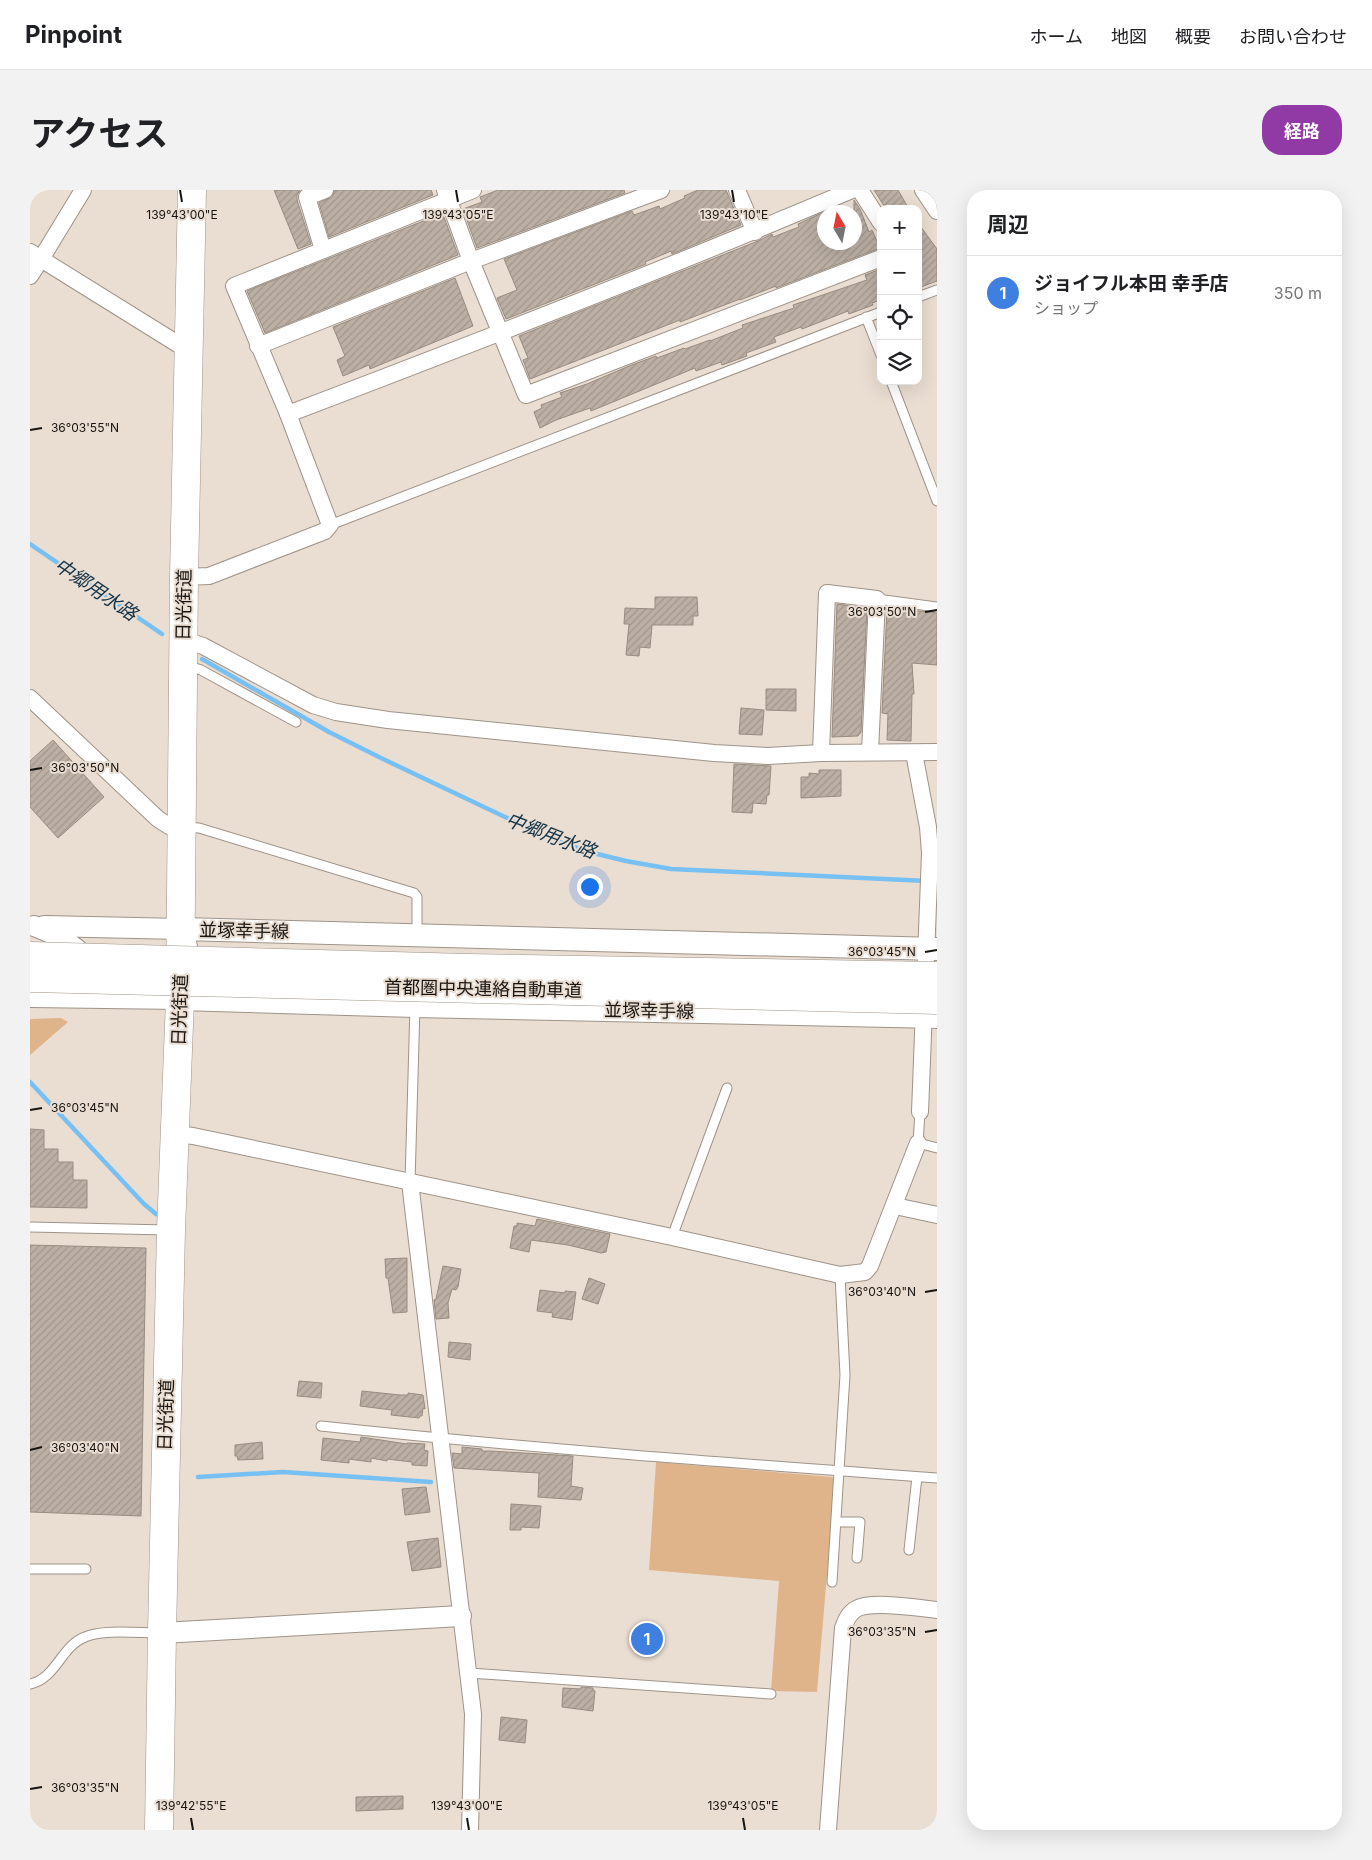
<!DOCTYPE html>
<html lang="ja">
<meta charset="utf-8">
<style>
:root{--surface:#fff;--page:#f2f2f2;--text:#202124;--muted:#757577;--line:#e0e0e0;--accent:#913aa6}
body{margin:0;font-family:Inter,"Noto Sans JP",sans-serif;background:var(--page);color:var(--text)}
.controls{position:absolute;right:15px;top:15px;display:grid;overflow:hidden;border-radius:10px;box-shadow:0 5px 20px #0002}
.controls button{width:45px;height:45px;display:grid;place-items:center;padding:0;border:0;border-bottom:1px solid var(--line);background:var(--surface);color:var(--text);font:25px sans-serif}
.compass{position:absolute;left:787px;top:15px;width:45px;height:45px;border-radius:50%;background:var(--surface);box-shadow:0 5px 20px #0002;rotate:350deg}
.you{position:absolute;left:559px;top:696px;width:18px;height:18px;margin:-12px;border:4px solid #fff;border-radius:50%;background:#1a73e8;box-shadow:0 0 0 8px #1a73e833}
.badge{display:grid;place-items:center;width:32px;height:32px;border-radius:50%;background:var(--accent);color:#fff;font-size:16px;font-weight:700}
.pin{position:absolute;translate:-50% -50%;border:2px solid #fff;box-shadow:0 1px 5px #0006}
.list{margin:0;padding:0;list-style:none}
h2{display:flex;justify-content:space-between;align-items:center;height:65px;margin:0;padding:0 20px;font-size:21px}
h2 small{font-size:16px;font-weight:400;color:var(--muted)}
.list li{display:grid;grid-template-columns:32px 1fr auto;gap:15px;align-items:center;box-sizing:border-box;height:75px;padding:0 20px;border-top:1px solid var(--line)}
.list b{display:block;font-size:19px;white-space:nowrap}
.list p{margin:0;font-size:16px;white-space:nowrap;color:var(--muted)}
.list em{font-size:16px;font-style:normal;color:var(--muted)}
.icon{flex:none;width:28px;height:28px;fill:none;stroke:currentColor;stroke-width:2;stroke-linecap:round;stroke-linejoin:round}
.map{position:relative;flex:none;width:907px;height:1640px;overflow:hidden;border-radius:20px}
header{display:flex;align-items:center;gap:30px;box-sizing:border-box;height:70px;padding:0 25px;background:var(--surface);border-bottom:1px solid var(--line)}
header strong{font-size:24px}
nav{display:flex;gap:28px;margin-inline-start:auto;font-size:18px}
.intro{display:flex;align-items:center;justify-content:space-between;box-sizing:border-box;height:120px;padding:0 30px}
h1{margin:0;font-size:35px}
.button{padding:12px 22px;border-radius:20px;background:var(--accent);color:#fff;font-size:18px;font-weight:700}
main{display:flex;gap:30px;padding:0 30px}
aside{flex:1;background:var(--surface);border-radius:20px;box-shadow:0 5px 20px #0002}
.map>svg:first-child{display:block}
.green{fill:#e0b48b}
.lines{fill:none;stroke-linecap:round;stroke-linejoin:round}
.stream{stroke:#77c0f3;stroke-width:4.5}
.building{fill:url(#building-hatch);stroke:#988c81}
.service-casing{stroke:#9f9388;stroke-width:11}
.minor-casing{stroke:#9f9388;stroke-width:18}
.tertiary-casing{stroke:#9f9388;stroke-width:22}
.secondary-casing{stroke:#9f9388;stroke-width:24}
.trunk-casing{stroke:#9f9388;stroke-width:29}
.service{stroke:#fff;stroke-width:9}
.minor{stroke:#fff;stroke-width:16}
.tertiary{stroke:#fff;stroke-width:20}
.secondary{stroke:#fff;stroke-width:22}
.trunk{stroke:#fff;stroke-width:28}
.motorway-bridge-casing{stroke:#9f9388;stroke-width:29;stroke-linecap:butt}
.motorway-bridge{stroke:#fff;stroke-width:28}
.ticks{fill:none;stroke:#181410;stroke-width:2}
.labels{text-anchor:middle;stroke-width:4;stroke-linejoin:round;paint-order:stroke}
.street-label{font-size:18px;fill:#181410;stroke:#eaddd2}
.water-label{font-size:19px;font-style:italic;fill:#143449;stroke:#eaddd2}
.ticks-label{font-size:12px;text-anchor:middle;fill:#181410;stroke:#eaddd2;stroke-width:4;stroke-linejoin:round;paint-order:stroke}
</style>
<header>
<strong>Pinpoint</strong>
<nav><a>ホーム</a><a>地図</a><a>概要</a><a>お問い合わせ</a></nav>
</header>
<div class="intro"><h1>アクセス</h1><a class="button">経路</a></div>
<main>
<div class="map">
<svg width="907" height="1640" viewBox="0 0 907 1640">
<defs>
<pattern id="building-hatch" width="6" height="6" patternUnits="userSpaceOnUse" patternTransform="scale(1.25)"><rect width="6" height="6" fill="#bcb0a5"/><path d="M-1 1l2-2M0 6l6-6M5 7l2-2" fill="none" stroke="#a1968d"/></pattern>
</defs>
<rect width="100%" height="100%" fill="#eaddd2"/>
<g class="green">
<polygon points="31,828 38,832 0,865 0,829"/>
<polygon points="626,1272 802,1287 805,1290 787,1502 741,1501 749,1391 619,1380"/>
</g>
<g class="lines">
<g class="stream">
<polyline points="0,354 132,444"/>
<polyline points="172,469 299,542 353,569 475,627 530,652 559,662 596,671 641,679 897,691"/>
<polyline points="0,892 114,1014 126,1024"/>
<polyline points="168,1287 253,1282 401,1292"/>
</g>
</g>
<g class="building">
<polygon points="244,0 270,0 267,5 267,10 281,54 268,59"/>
<polygon points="305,0 401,0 403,5 299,47 289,13 302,7"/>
<polygon points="468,0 594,0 595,3 447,58 433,19 452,12 450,7"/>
<polygon points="668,0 696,0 711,35 642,64 641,61 615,72 616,74 476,129 467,108 487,100 474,69 602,21 604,25 629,16 630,19 655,8 654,6"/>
<polygon points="844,0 868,0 879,19 856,19"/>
<polygon points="824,10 830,19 839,42 842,40 850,58 746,98 746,96 710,110 710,109 650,132 650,130 500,189 493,170 498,168 489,146 728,51 742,44 743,47 769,37 768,34 794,22 794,52 824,52"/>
<polygon points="411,24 412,27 414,27 428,65 235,143 217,101"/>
<polygon points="888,33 907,59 907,91 888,98"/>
<polygon points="851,79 851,110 842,113 843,115 819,124 818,121 772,139 771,137 744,147 746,152 716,163 717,166 692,175 691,172 666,181 665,178 561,221 560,218 526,230 510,238 504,222 512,218 511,215 532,207 530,203 557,194 599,176 626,166 627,168 654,158 655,159 680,150 680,151 713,138 712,135 764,118 763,115 837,90 835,85"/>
<polygon points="425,88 443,136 340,179 339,175 313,186 307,170 315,166 303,137"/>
<polygon points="625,407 667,407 668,426 663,426 663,435 622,435 620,458 610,457 609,466 596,465 599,434 594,434 595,418 625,419"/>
<polygon points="807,414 837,418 831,542 828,546 802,547"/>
<polygon points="857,419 880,420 907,423 907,475 882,473 884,504 882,504 881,551 857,550 858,524 852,523"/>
<polygon points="736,499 766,499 766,521 736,520"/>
<polygon points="711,518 734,520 732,545 709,544"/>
<polygon points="23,550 74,607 28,648 0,617 0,571"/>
<polygon points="704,574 741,576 739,605 737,605 736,614 723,613 722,623 702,622"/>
<polygon points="789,580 811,580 811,606 771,608 771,587 779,587 779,583 789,584"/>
<polygon points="0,939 14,940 14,959 28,959 28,972 43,972 43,990 57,990 57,1018 0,1017"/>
<polygon points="507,1029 580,1044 576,1062 571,1063 538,1055 501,1050 499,1062 480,1058 484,1036 487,1036 487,1033 505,1036"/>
<polygon points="0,1055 116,1058 111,1326 0,1322"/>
<polygon points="377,1068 377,1122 363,1123 358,1088 356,1088 355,1069"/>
<polygon points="413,1076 431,1079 428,1097 426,1100 422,1099 418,1113 419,1128 406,1129 404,1110 406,1109"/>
<polygon points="559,1088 575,1094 568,1114 552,1109"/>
<polygon points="510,1100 535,1103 535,1101 546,1102 542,1130 522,1127 523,1123 507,1121"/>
<polygon points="419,1152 441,1154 440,1170 418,1167"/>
<polygon points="269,1191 292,1193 291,1208 267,1206"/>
<polygon points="332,1201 370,1205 378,1205 378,1203 393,1205 395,1219 393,1218 392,1226 390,1226 389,1228 361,1225 362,1220 330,1216"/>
<polygon points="331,1247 377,1254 377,1253 395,1254 394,1260 398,1261 397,1276 382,1275 382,1272 357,1269 357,1271 341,1268 341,1272 319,1269 319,1273 291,1270 293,1248 330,1252"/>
<polygon points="232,1252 233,1269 208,1270 207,1266 205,1266 205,1255"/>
<polygon points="432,1257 452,1259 452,1261 460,1261 543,1266 541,1296 553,1298 551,1310 508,1307 509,1283 424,1278 422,1263 432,1264"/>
<polygon points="395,1297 396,1297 400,1322 375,1325 372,1299"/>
<polygon points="481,1314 511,1316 509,1338 491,1337 491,1340 480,1340"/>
<polygon points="408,1348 411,1377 382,1381 377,1352"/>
<polygon points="551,1497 563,1498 563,1500 565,1501 563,1521 532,1517 533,1498 551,1499"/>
<polygon points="471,1527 497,1530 495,1553 469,1550"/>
<polygon points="373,1606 373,1619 326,1621 326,1607"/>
</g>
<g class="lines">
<g class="service-casing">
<g id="service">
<polyline points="888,107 907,100"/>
<polyline points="836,127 851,165"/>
<polyline points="861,191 907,311"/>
<polyline points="300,335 851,122"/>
<polyline points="847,409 907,417"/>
<polyline points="156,475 171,480 266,532"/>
<polyline points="155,637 169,638 384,703 387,707 387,745"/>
<polyline points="890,922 888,953 907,958"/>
<polyline points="380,992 385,816"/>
<polyline points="0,1037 138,1040"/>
<polyline points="642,1047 697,898"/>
<path d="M 291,1236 C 496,1258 701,1273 907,1288"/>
<polyline points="807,1332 830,1332 827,1368"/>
<polyline points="879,1360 887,1287"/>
<polyline points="0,1379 56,1379"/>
<polyline points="802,1392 815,1185 810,1085"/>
<polyline points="439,1483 741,1504"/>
<path d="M 0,1494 C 26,1489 31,1456 55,1447 C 72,1439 109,1443 129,1443"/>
</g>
</g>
<g class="minor-casing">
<g id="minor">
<polyline points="53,0 11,69 159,161"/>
<polyline points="415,0 441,71 496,205 851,68"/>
<polyline points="707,0 725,42"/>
<polyline points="830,0 851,33"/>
<polyline points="893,0 907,21"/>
<polyline points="293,60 277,7 295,0"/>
<polyline points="0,62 11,69 0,86"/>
<polyline points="228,156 441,71 631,0"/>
<path d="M 258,224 C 447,152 636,79 822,0"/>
<polyline points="154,387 179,386 295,341 300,335 258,224 204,96 443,0"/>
<polyline points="154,450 173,456 283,515 306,522 358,530 684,563 738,566 791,563 907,562"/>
<polyline points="0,508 128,629 139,636 152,637"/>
<polyline points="791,563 797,403 847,409 840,562"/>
<polyline points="884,563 898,637 900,663 890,922"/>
<polyline points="146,944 163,946 642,1047 810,1085 835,1082 840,1076 888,953"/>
<polyline points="380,992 443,1524 440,1640"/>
<polyline points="865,1016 907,1025"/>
<path d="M 798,1640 L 813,1438 C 816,1430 819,1423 826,1419 C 841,1410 888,1418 907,1420"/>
</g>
</g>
<g class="tertiary-casing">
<g id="tertiary">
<path d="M 4,736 C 28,745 41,753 60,771"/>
<polyline points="14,736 152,739"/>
<polyline points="0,807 150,809 145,798"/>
<polyline points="132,1443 431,1426"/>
</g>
</g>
<g class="secondary-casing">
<g id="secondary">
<polyline points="156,757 152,739 907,759"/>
<path d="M 258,796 C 273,811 301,811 321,814"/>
<polyline points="150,809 385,816 907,827"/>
</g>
</g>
<g class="trunk-casing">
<polyline id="trunk" points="129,1640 132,1443 141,1040 150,809 154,387 162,0"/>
</g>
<use href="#service" class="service"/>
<use href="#minor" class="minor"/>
<use href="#tertiary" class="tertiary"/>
<use href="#secondary" class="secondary"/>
<use href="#trunk" class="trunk"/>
<g class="motorway-bridge-casing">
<g id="motorway-bridge">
<polyline points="0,766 437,778 907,786"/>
<polyline points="0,788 907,810"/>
</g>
</g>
<use href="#motorway-bridge" class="motorway-bridge"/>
</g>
<path class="ticks" d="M 150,0 L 152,12M 426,0 L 428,12M 702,0 L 704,12M 0,240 L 12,238M 895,422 L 907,420M 0,580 L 12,578M 895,762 L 907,760M 0,920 L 12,918M 895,1102 L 907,1100M 0,1260 L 12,1257M 895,1442 L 907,1440M 0,1599 L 12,1597M 161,1628 L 163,1640M 437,1628 L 439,1640M 713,1628 L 715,1640"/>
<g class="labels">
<g class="street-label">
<text transform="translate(154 415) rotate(-89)" y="6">日光街道</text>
<text transform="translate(214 741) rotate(1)" y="6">並塚幸手線</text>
<text transform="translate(453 799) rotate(1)" y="6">首都圏中央連絡自動車道</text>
<text transform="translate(150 820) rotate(-88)" y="6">日光街道</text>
<text transform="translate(619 821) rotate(1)" y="6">並塚幸手線</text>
<text transform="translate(136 1225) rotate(-88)" y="6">日光街道</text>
</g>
<g class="water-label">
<text transform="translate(66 399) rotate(34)" y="7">中郷用水路</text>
<text transform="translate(521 645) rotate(21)" y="7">中郷用水路</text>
</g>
</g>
<g class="ticks-label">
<text x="152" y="29">139°43'00"E</text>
<text x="428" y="29">139°43'05"E</text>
<text x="704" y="29">139°43'10"E</text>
<text x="55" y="242">36°03'55"N</text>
<text x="852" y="426">36°03'50"N</text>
<text x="55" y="582">36°03'50"N</text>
<text x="852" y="766">36°03'45"N</text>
<text x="55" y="922">36°03'45"N</text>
<text x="852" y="1106">36°03'40"N</text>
<text x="55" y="1262">36°03'40"N</text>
<text x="852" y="1446">36°03'35"N</text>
<text x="55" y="1602">36°03'35"N</text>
<text x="161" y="1620">139°42'55"E</text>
<text x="437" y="1620">139°43'00"E</text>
<text x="713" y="1620">139°43'05"E</text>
</g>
</svg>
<div class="controls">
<button>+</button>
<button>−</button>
<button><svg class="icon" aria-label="locate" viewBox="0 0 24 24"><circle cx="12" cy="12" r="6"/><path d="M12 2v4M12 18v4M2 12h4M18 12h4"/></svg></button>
<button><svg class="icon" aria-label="layers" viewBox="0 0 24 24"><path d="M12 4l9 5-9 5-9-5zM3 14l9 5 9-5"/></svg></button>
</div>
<svg class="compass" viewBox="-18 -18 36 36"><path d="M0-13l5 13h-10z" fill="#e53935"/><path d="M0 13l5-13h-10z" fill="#757577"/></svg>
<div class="you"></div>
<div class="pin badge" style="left:617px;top:1449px;background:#3f7fe0">1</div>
</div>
<aside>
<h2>周辺<small></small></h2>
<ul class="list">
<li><span class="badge" style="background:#3f7fe0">1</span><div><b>ジョイフル本田 幸手店</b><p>ショップ</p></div><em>350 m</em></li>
</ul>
</aside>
</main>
